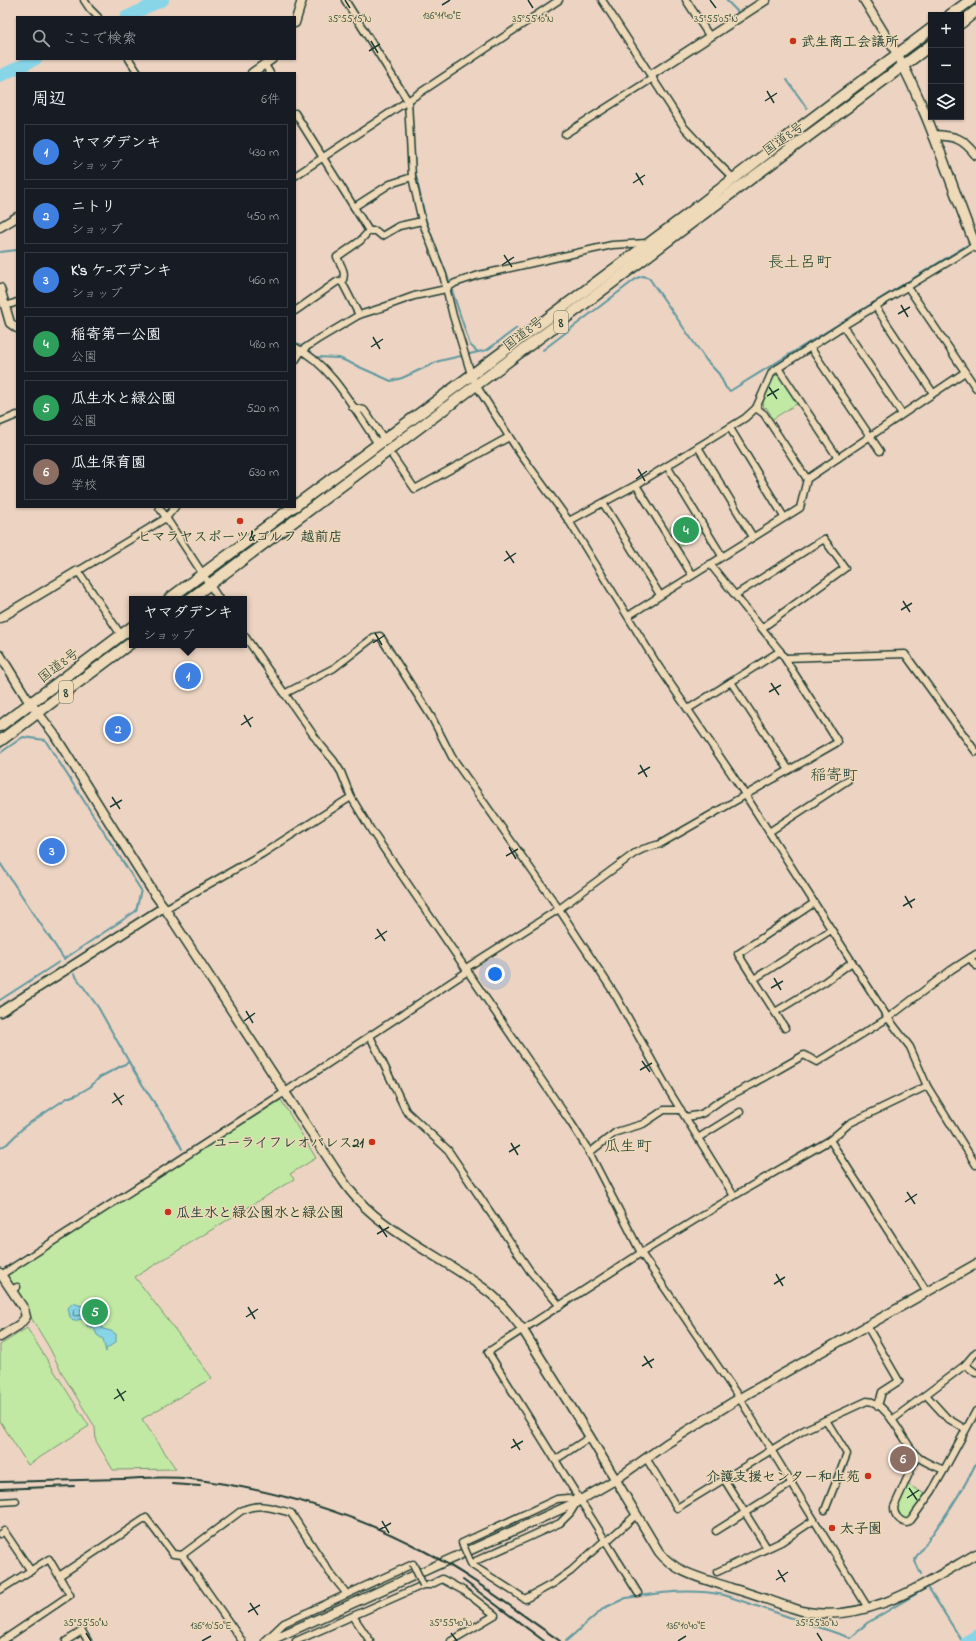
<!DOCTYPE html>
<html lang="ja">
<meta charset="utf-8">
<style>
:root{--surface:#171b24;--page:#20242c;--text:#f1f3f6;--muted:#9ea1a6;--line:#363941;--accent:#8c9099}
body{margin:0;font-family:"Indie Flower","Klee One",sans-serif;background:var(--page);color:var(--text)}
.controls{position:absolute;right:12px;top:12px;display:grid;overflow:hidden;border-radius:0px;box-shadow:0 1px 3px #0004}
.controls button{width:36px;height:36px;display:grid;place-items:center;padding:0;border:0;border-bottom:1px solid var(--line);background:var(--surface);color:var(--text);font:20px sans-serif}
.you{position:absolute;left:495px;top:974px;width:14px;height:14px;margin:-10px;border:3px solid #fff;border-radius:50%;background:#1a73e8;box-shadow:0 0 0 6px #1a73e833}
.badge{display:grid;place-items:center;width:26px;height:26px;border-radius:50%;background:var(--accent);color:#fff;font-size:13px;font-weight:700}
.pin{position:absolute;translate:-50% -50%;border:2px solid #fff;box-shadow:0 1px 4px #0006}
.popup{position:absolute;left:129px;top:596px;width:118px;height:52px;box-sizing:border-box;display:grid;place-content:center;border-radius:0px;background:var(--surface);filter:drop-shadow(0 1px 3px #0005);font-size:13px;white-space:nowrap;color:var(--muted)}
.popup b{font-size:15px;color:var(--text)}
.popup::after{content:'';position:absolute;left:50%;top:100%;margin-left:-8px;border:8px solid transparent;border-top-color:var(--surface)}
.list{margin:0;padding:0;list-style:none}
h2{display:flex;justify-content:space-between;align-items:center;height:52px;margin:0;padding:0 16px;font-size:17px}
h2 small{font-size:13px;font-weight:400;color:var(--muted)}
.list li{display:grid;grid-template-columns:26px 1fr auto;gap:12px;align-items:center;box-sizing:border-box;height:56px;margin:0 8px 8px;padding:0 8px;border:1px solid var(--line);border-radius:0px}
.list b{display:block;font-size:15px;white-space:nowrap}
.list p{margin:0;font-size:13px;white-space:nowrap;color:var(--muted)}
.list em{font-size:13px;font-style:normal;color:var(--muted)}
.icon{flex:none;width:22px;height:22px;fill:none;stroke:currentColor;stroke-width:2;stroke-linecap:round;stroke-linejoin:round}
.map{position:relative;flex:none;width:976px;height:1641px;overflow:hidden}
.search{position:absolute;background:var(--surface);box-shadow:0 1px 3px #0004;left:16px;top:16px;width:280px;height:44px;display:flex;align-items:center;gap:10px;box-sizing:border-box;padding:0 14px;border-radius:0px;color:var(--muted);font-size:15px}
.panel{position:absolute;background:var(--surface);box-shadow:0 1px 3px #0004;left:16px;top:72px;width:280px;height:436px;border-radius:0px}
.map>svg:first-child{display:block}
.green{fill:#c1e9a4;stroke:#70936c}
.water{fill:#88d5e8;stroke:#5e98a0}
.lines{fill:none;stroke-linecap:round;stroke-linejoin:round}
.shore{stroke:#497a7c;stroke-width:1}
.stream{stroke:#5e98a0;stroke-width:2}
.river{stroke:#88d5e8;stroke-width:12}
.minor-tunnel{stroke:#c4b6a6;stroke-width:6;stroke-dasharray:6 3;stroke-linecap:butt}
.minor-casing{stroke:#1f3d34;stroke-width:9}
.tertiary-casing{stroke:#1f3d34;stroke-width:11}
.secondary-casing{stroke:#1f3d34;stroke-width:12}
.trunk-casing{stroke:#1f3d34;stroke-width:13}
.minor{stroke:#eed9b8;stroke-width:6}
.tertiary{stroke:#eed9b8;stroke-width:8}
.secondary{stroke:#eed9b8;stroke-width:9}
.trunk{stroke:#eed9b8;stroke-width:10}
.rail{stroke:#1f3d34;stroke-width:2}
.minor-bridge-casing{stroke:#1f3d34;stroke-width:9;stroke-linecap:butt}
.minor-bridge{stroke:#eed9b8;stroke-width:6}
.ticks{fill:none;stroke:#1f3d34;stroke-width:1.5}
.poi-dot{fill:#c8321e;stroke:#eed9b8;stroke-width:1.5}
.labels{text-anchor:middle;stroke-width:3;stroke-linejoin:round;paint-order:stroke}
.shield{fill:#eed9b8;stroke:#5d6c5c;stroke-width:1}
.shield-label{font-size:13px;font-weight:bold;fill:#1f3d34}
.poi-label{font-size:14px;font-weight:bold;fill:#1f3d34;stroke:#eed9b8;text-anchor:start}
.street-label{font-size:14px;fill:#1f3d34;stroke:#eed9b8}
.quarter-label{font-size:16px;fill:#1f3d34;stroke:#eed9b8}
.ticks-label{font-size:10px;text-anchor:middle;fill:#1f3d34;stroke:#eed9b8;stroke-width:3;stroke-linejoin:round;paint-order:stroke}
</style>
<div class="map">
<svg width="976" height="1641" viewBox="0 0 976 1641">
<rect width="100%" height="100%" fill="#edd4c2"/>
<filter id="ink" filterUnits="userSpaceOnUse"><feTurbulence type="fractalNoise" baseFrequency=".025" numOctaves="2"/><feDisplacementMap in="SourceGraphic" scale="8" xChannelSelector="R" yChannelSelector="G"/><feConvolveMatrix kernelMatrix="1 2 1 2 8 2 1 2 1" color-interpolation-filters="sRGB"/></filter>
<g filter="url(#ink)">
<g class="green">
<polygon points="776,375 780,376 798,403 771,420 769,417 771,415 766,407 764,409 763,402 774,376"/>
<polygon points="689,516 692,520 695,518 703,532 678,548 670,534 672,532 670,527"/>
<polygon points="281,1100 316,1158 290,1174 294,1179 135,1277 212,1378 142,1419 176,1469 113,1470 96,1441 95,1427 63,1375 49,1347 5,1275"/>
<polygon points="27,1328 89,1426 28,1465 0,1421 0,1345"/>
<polygon points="907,1484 925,1494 908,1520 904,1520 897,1513 896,1509"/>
</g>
<polygon class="water" points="89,1302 99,1306 100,1310 98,1323 103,1329 111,1331 116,1334 116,1342 106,1349 106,1352 103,1339 97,1335 94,1328 87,1326 86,1318 73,1321 70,1317 68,1308 73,1303 82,1306"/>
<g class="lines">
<polygon class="shore" points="90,1307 96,1310 93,1322 90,1322 90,1317 87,1314 75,1316 73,1315 74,1309 83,1310"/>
<g class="stream">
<polyline points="726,0 739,13"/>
<polyline points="787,80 807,108"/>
<polyline points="413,132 411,109 413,101 478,57"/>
<polyline points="414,153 415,171 426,221 448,278 470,345 478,352"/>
<polyline points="0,252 17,250"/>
<polyline points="295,342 317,357 339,358 391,381 402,378 439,361 487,350 517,328"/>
<polyline points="543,350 637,278 643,276 649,278 706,360 719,374 726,388 730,391 969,244"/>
<polyline points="0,753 23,737 45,740 141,890 136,911 64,959 0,863"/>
<polyline points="74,974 98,1007 129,1062"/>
<polyline points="0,1000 59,962"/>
<path d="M 0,1148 L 7,1144 L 25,1126 L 67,1098 L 78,1094 L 90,1087 L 100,1077 L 129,1062 C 145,1092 167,1118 182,1149"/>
<path d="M 921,1574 L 915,1561 L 916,1557 C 938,1526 960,1497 976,1463"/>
<path d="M 566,1641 L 604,1608 L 626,1598 C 660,1593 689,1588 724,1595 L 851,1638 L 867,1623 L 928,1587 L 962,1641"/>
</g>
<g class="river">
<polyline points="126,17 163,0"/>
<polyline points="0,76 36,59"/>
<polyline points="967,1641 976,1636"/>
</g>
<polyline class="minor-tunnel" points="376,434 389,453"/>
<g class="minor-casing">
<g id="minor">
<polyline points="84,0 90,9 98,17"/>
<polyline points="345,0 408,101 412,177 422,221 443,275 453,316 471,374 476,385 519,452 569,521 657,664 737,782 888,1018 910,1047 927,1086 976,1165"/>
<polyline points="602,0 684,127 709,154 734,179"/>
<polyline points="686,0 710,37"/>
<polyline points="129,59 138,73"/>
<polyline points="265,65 270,73"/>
<polyline points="295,113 369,231"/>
<polyline points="565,134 653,78"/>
<polyline points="295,176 559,0"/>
<polyline points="354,207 390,184 412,177"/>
<path d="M 342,282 C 347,273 341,266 337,257 L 360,241 L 369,231 L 376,231 L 382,236 L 399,226 L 422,221"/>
<polyline points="342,282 359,315"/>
<polyline points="907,286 976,388"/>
<polyline points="6,306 17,302"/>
<polyline points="875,306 933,393"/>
<polyline points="295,311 338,281 342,282"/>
<polyline points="843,326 902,414"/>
<path d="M 295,347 C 332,365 355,411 378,444"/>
<polyline points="810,347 880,451"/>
<polyline points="295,361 302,350 317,340 359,315 381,308 414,296 446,289 455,283 479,275 612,245 647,243"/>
<polyline points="778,368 838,458"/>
<polyline points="352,407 364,410 384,439"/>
<polyline points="0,422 17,415"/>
<polyline points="730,428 784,517"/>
<polyline points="698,447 753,537"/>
<polyline points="393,457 415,489 509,437"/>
<polyline points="667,466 722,556"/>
<polyline points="807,479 965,372"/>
<polyline points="636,485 692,575"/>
<polyline points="603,503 660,595"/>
<polyline points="159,507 219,599"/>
<polyline points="569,521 636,485 745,418 756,408 772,372 843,326 976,245"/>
<polyline points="735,595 824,539 845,568 762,628"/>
<polyline points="628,616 800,508 807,479 764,414 756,408"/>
<polyline points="121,635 78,571 166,518 175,507"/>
<polyline points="244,635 319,743 334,761 341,772 351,797 371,830 571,1123 587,1148 641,1253 740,1399 868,1608"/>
<polyline points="785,658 905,654 976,752"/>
<polyline points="731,682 789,770"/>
<polyline points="284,694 334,668 374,637 380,636 432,718 452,757 559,909 616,996 669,1091 734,1196"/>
<polyline points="688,709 780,651"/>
<polyline points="769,832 848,780"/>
<polyline points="165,909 262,854 351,797"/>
<polyline points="970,958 976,966"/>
<polyline points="466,968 559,909 635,853 643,849 660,844 838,742 780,651 710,564"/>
<polyline points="754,979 831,930"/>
<polyline points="775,1012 823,983 852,962"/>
<polyline points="785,1028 738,954 814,903"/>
<polyline points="370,1036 406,1111 448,1150 530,1271 560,1306"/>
<polyline points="686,1117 698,1115 703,1113 721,1100 753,1084 804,1055 817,1062 888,1018 951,970 976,954"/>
<polyline points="698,1138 740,1112"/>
<polyline points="830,1140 927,1292"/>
<polyline points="589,1153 616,1132 643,1124 664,1110 681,1110"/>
<polyline points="1,1275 285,1092 468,971"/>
<polyline points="11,1290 17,1287"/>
<polyline points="867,1326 899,1381 882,1392 878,1406"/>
<polyline points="965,1365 976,1373"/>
<polyline points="926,1395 947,1418 965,1429"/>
<polyline points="892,1420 965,1365 976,1352"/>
<path d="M 917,1456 L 894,1507 C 894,1515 899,1521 907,1523 L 911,1520 L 932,1491 L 944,1470"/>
<path d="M 646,1458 L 677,1508 L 804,1430 L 867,1401 C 887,1401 904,1442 916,1455 C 922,1462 935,1466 944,1470 L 976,1411"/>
<polyline points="555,1460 590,1437"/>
<polyline points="724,1479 767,1548"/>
<polyline points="0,1502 16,1501"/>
<polyline points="825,1510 847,1454 826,1420"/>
<polyline points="716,1531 792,1483"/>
<polyline points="0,1534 4,1531 31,1571"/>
<polyline points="606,1542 636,1515"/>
<polyline points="463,1545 462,1543 557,1499 568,1498 580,1501"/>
<path d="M 182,1555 L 241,1511 C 260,1502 272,1508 291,1513 L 330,1573 L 347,1594"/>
<polyline points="470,1561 472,1565 525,1599 554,1583 571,1571 605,1540"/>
<polyline points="471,1563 560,1523 570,1513 577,1502"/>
<polyline points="717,1572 781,1542 814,1520"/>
<polyline points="59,1576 146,1518 173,1554 182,1555 242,1641"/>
<polyline points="0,1590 49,1559 70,1595 2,1641"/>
<polyline points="638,1593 488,1352 641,1253 734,1196 830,1140 850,1123 927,1086"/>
<polyline points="353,1616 370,1641"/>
<polyline points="66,1641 82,1631 88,1641"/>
<polyline points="265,1641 284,1623 413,1564"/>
<polyline points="296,1641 423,1585 430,1585 442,1579 464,1591 495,1615 451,1641"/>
</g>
</g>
<g class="tertiary-casing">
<g id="tertiary">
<polyline points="864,0 897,54"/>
<polyline points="295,23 302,0"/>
<polyline points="252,73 272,59"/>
<polyline points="651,75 766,0"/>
<path d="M 933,135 C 955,136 963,138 976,155"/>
<polyline points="0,227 17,217"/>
<polyline points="0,288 10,323 17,328"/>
<polyline points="0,618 78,571"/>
<path d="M 0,655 L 26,697 L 54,734 L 153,892 L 164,907 L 343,1181 C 352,1194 362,1205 374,1215 C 410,1245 454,1264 491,1294 C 503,1304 513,1317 523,1330 L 590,1437 L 659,1552 C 676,1574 706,1579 731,1588 C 749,1593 766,1599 783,1605 C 791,1607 799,1611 807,1612 C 869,1623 925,1583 976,1554"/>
<polyline points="0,1012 164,907"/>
<polyline points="0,1273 24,1309 26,1317 19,1325 0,1337"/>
<polyline points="269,1641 577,1502 615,1480 666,1444 733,1402 976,1264"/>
</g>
</g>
<g class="secondary-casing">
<path id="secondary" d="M 897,54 C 930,115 950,183 976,247"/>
</g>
<g class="trunk-casing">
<g id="trunk">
<polyline points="950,15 971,0"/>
<polyline points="961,23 976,11"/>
<polyline points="295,506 683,218 794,132 931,29"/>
<polyline points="169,599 293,507"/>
<polyline points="190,599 559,323 691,223 931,45"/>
<polyline points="0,726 132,627"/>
<polyline points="0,741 132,642"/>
</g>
</g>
<use href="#minor" class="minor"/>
<use href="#tertiary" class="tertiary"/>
<use href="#secondary" class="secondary"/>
<use href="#trunk" class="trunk"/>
<g class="rail">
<path d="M 0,1482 C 40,1481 81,1480 121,1479 C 144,1478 168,1476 191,1479 C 271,1489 352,1512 424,1551 C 472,1576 515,1610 560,1641"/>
<polyline points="172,1484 200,1486"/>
<polyline points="0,1489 74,1486"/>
<polyline points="463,1580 544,1641"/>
</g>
<g class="minor-bridge-casing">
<g id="minor-bridge">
<polyline points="463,1545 470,1561"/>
<polyline points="413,1564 423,1585"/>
</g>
</g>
<use href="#minor-bridge" class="minor-bridge"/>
</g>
</g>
<path class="ticks" d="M 345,0 L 350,8M 528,0 L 533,8M 710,0 L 716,8M 442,5 L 450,0M 371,41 L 378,53M 369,51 L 380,44M 767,91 L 774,103M 765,101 L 777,93M 636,173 L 643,185M 633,183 L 645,175M 504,255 L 512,267M 502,265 L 514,257M 901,305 L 908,317M 898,314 L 910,307M 373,337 L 380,349M 371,347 L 383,339M 769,387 L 777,399M 767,396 L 779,389M 638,469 L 645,481M 636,479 L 647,471M 506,551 L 514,563M 504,561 L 516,553M 903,601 L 910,612M 901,610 L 912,603M 375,633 L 382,645M 373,643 L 385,635M 771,683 L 779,695M 769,692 L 781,685M 244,715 L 251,727M 241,725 L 253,717M 640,765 L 647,777M 638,774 L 650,767M 112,797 L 120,809M 110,807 L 122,800M 509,847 L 516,859M 506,856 L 518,849M 905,896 L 912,908M 903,906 L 915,899M 377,929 L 385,941M 375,939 L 387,931M 774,978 L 781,990M 771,988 L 783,981M 246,1011 L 253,1023M 244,1021 L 255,1013M 642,1061 L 650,1072M 640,1070 L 652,1063M 114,1093 L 122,1105M 112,1103 L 124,1095M 511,1143 L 518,1155M 509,1152 L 520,1145M 907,1192 L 915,1204M 905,1202 L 917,1194M 379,1225 L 387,1237M 377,1234 L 389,1227M 776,1274 L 783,1286M 774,1284 L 785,1277M 248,1307 L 255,1319M 246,1317 L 258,1309M 644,1356 L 652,1368M 642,1366 L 654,1359M 117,1389 L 124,1401M 114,1399 L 126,1391M 513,1439 L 520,1450M 511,1448 L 523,1441M 909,1488 L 917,1500M 907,1498 L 919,1490M 382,1521 L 389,1533M 379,1530 L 391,1523M 778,1570 L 785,1582M 776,1580 L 788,1572M 250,1603 L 258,1615M 248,1612 L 260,1605M 86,1633 L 91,1641M 451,1633 L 457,1641M 817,1633 L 822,1641M 202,1641 L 211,1636M 678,1641 L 686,1636"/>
<g class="poi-dot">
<circle cx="793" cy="41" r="4"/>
<circle cx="240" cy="521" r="4"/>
<circle cx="372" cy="1142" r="4"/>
<circle cx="168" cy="1212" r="4"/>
<circle cx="868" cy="1476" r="4"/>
<circle cx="832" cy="1528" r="4"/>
</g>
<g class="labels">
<g class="shield">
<rect x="554" y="311" width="14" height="22" rx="3"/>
<rect x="59" y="681" width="14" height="22" rx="3"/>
</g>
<g class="shield-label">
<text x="561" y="327">8</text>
<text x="66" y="697">8</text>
</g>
<g class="poi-label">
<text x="801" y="46">武生商工会議所</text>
<text x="240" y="541" text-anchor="middle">ヒマラヤスポーツ&amp;ゴルフ 越前店</text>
<text x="364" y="1147" text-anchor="end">ユーライフレオパレス21</text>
<text x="176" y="1217">瓜生水と緑公園水と緑公園</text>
<text x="860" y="1481" text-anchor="end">介護支援センター和上苑</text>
<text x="840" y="1533">太子園</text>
</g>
<g class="street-label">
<text transform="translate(783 138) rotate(-36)" y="5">国道8号</text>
<text transform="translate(523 333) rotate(-37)" y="5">国道8号</text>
<text transform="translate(58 665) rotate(-37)" y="5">国道8号</text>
</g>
<g class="quarter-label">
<text x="800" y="267">長土呂町</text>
<text x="834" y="780">稲寄町</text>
<text x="628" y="1151">瓜生町</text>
</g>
</g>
<g class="ticks-label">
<text x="442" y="19">136°11'40"E</text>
<text x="716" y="22">35°55'05"N</text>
<text x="350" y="22">35°55'15"N</text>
<text x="533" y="22">35°55'10"N</text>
<text x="86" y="1626">35°55'50"N</text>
<text x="451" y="1626">35°55'40"N</text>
<text x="817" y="1626">35°55'30"N</text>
<text x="211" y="1629">136°10'50"E</text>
<text x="686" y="1629">136°10'40"E</text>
</g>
</svg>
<div class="controls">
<button>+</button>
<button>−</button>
<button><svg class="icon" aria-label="layers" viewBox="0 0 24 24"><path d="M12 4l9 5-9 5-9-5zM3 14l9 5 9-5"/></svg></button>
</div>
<div class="you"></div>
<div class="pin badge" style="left:188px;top:676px;background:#3f7fe0">1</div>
<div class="popup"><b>ヤマダデンキ</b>ショップ</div>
<div class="pin badge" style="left:118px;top:729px;background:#3f7fe0">2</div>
<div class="pin badge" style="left:52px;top:851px;background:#3f7fe0">3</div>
<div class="pin badge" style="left:686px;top:530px;background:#2e9e5b">4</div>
<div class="pin badge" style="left:95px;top:1312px;background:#2e9e5b">5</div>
<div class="pin badge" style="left:903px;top:1459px;background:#8d6e63">6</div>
<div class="search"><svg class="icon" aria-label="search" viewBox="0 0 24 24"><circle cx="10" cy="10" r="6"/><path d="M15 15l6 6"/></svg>ここで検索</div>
<section class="panel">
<h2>周辺<small>6件</small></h2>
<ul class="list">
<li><span class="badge" style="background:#3f7fe0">1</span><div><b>ヤマダデンキ</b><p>ショップ</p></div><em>430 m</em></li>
<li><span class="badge" style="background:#3f7fe0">2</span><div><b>ニトリ</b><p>ショップ</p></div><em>450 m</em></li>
<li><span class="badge" style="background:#3f7fe0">3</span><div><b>K's ケ-ズデンキ</b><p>ショップ</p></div><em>460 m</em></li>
<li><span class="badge" style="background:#2e9e5b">4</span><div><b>稲寄第一公園</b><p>公園</p></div><em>480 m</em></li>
<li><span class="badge" style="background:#2e9e5b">5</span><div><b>瓜生水と緑公園</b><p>公園</p></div><em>520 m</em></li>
<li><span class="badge" style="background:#8d6e63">6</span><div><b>瓜生保育園</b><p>学校</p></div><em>630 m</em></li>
</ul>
</section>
</div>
